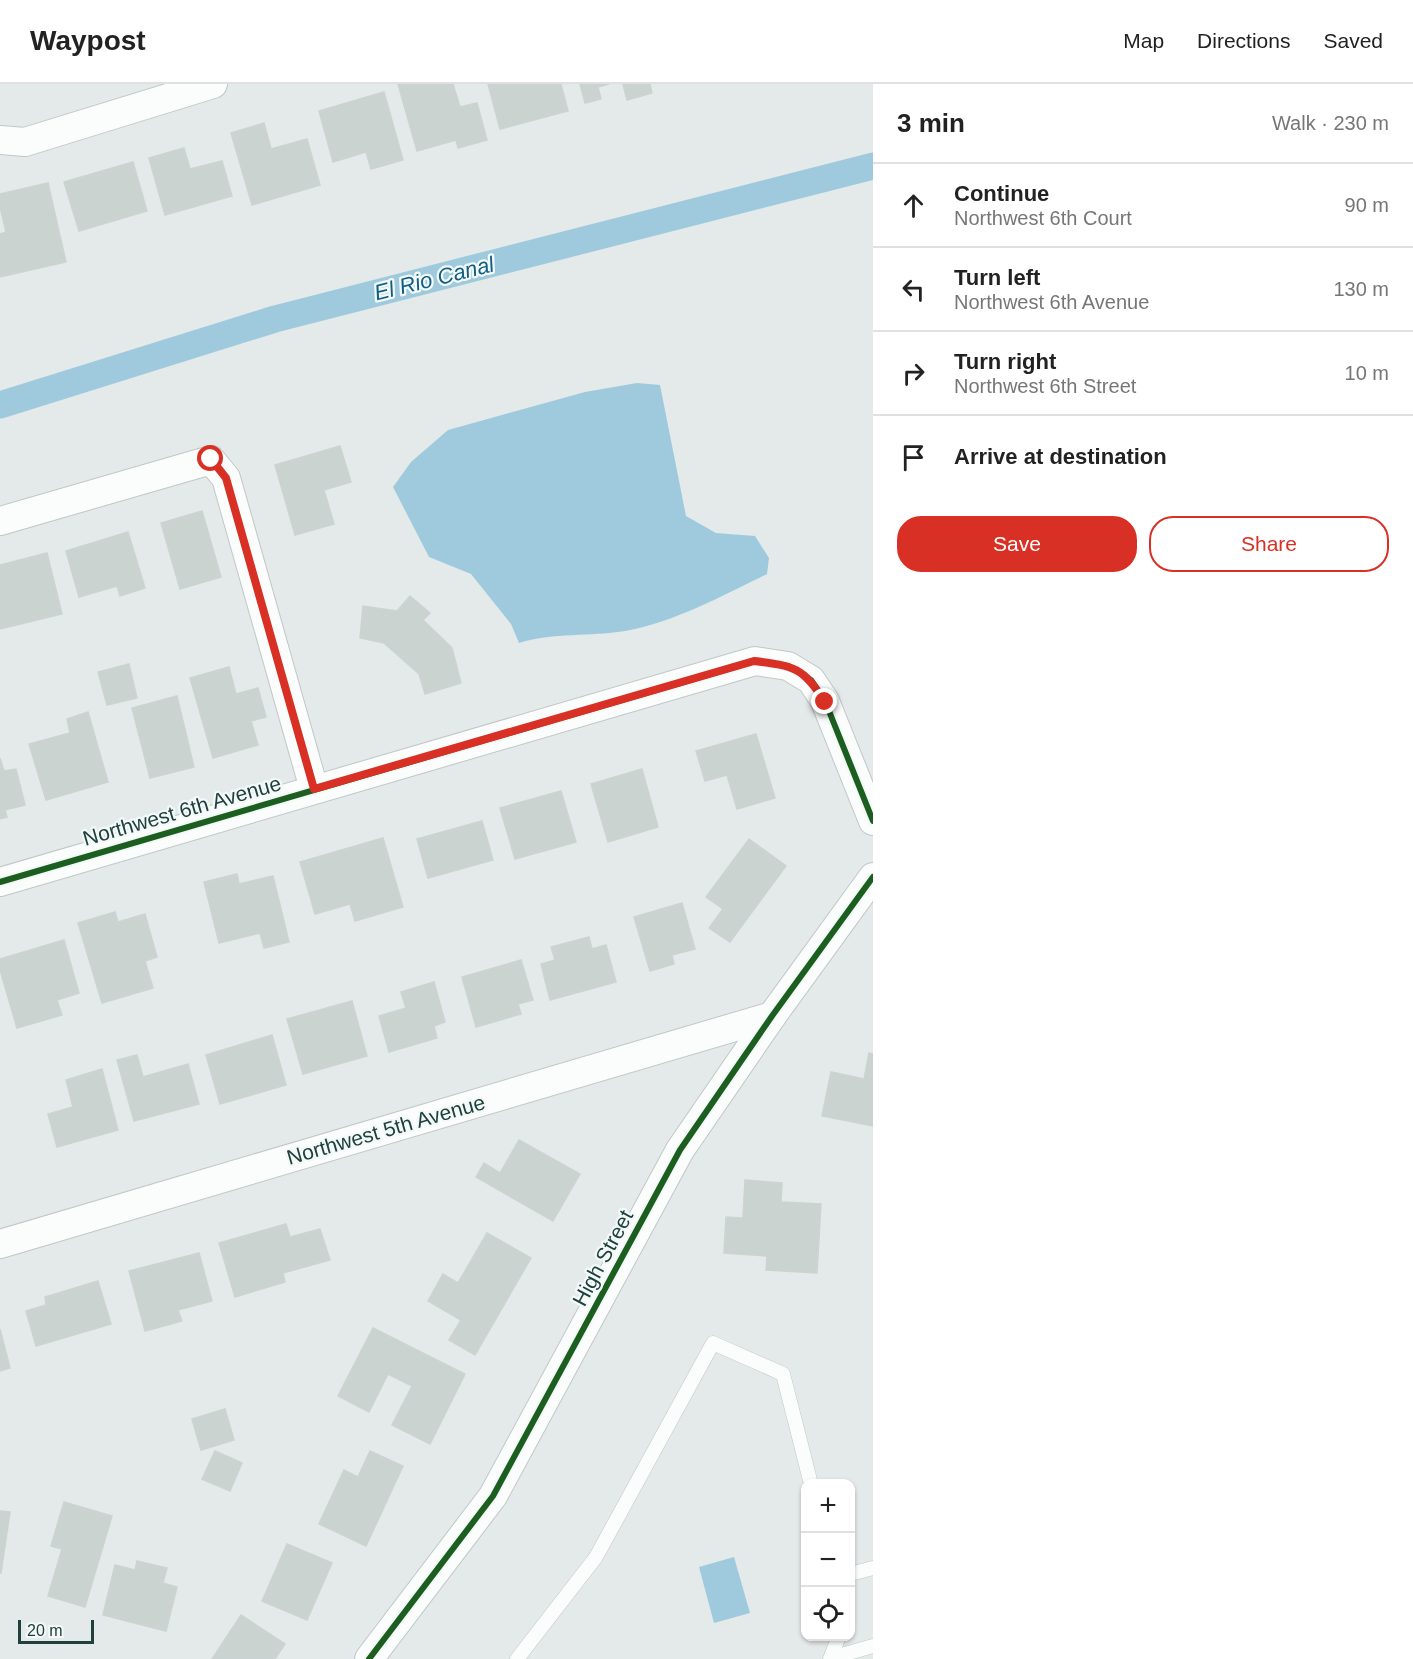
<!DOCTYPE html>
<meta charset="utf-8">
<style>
:root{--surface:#fff;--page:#f6f6f6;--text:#222;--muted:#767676;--line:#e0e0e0;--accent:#d93025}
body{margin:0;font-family:Arial,sans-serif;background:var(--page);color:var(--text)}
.controls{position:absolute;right:18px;bottom:18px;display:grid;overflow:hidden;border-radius:12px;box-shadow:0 2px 4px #0004}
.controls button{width:54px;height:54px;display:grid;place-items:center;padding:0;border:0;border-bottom:2px solid var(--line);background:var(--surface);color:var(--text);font:30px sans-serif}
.scale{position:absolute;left:18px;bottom:15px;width:76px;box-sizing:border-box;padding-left:6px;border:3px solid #1f403d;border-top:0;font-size:16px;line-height:21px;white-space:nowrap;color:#1f403d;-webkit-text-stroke:4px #f2f9f7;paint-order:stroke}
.stop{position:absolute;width:18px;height:18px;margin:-14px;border:4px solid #d93025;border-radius:50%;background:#fff}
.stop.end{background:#d93025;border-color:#fff;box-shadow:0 2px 6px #0008}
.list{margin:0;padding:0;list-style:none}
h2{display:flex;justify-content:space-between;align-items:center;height:78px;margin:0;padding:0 24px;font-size:26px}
h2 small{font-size:20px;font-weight:400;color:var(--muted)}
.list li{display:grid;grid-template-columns:39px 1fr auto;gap:18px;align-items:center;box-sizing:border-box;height:84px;padding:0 24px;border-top:2px solid var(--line)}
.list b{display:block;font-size:22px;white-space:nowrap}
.list p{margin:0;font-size:20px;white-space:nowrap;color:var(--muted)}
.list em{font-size:20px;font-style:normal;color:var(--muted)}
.actions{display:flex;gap:12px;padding:18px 24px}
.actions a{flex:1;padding:14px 0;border:2px solid var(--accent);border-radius:24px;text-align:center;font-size:21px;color:var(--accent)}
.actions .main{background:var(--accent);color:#fff}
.icon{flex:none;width:33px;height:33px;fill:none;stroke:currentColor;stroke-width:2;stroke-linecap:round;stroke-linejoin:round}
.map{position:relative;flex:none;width:873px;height:1575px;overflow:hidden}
header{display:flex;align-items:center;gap:36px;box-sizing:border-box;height:84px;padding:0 30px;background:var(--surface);border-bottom:2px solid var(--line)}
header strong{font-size:28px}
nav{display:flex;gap:33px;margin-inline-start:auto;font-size:21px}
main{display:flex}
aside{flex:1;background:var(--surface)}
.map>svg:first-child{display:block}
.water{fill:#9fcade}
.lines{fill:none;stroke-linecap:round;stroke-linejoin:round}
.canal{stroke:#9fcade;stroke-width:27}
.building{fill:#cbd3d1;stroke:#ccd3d2;stroke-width:1.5}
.lane-casing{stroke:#c1c7c6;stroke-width:15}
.street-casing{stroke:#c1c7c6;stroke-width:30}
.lane{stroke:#fbfcfc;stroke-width:14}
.street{stroke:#fbfcfc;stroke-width:28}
.cycleway-casing{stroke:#f2f9f7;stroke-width:10}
.cycleway{stroke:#1b5e20;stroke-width:6}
.route{stroke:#d93025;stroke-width:8}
.labels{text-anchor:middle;stroke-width:4.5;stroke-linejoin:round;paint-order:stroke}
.street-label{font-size:21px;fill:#1f403d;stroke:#f2f9f7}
.water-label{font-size:22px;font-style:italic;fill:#125d83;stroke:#f2f9f7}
</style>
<header>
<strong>Waypost</strong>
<nav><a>Map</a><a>Directions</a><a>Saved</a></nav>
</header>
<main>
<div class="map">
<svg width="873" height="1575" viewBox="0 0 873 1575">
<rect width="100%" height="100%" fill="#e4eae9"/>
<g class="water">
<path d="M 637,299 L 660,301 L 686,432 L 716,449 L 755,452 L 769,474 L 767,490 C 724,511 672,539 625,547 C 588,553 556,548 519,559 L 511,540 L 471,490 L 429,473 L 393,403 L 411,378 L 448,346 L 585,308 Z"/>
<polygon points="734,1473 750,1529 714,1539 699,1483"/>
</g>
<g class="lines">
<polyline class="canal" points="0,321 275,235 873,82"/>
</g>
<g class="building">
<polygon points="398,0 453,0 460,23 477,19 487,56 458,64 456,56 417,67"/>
<polygon points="488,0 561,0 568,27 500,45"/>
<polygon points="580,0 609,0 598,3 601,15 585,19"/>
<polygon points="623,0 650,0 652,9 627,16"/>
<polygon points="384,8 403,76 371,85 366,68 333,78 319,27"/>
<polygon points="264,39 271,65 307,55 320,101 252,121 231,49"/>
<polygon points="184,64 190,85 222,77 232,112 165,131 149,74"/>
<polygon points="133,78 147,127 79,147 64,98"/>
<polygon points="48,99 66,178 0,193 0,150 6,148 0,123 0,110"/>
<polygon points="340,362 351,398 324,406 334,440 295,451 275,381"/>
<polygon points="202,427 221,493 180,505 161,439"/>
<polygon points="128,448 145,504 120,512 117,502 79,513 66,467"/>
<polygon points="47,469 62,530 0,545 0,481"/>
<polygon points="410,512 430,529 423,536 452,564 461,599 425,610 419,590 384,559 360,554 363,522 397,527"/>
<polygon points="129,580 137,614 107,621 98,588"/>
<polygon points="229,583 236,610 258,604 266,633 251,637 258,661 213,674 190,594"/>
<polygon points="177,612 194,683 150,694 132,624"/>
<polygon points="88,628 108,698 46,716 29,660 70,649 67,635"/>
<polygon points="756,650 775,714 737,725 727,691 705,697 696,667"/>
<polygon points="0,674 4,687 16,685 25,721 5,726 7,733 0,735"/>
<polygon points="642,685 658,743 608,758 591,700"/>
<polygon points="561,707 576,758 515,775 500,724"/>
<polygon points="482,737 493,776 428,794 417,755"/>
<polygon points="383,754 403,823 355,837 350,820 315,830 300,778"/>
<polygon points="749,755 786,782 730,858 709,844 723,825 706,813"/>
<polygon points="237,790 239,800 273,792 289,858 264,864 260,849 219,859 204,798"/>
<polygon points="682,819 695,865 672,871 674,880 650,887 634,833"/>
<polygon points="115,828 118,838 145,830 157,873 145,877 153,904 102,919 78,839"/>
<polygon points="589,853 592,865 606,861 616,898 550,916 541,880 555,876 551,863"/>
<polygon points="64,856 79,909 57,916 62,931 17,944 0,886 0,875"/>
<polygon points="521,876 533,916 518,920 521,930 476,943 462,893"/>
<polygon points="434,898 445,938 434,942 437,954 389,968 379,932 406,924 401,908"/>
<polygon points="352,917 367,972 303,990 287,935"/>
<polygon points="272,951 286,1001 220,1020 206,971"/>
<polygon points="869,969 873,970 873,1042 822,1032 831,988 864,995"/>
<polygon points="137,971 143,993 188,980 199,1020 134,1037 117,976"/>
<polygon points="102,985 118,1046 57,1063 48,1030 73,1023 66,996"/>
<polygon points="519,1056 580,1090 553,1137 476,1093 484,1079 500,1089"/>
<polygon points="745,1096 782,1099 781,1118 821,1120 817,1189 766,1186 767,1172 724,1169 726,1133 743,1134"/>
<polygon points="286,1140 290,1153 320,1145 330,1176 283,1189 285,1198 235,1213 219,1159"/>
<polygon points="487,1149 531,1174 475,1271 449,1256 461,1236 428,1217 443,1190 458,1199"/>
<polygon points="199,1169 212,1217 178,1226 182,1237 145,1247 129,1187"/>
<polygon points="98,1197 111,1240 36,1262 26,1227 46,1221 45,1213"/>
<polygon points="373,1244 465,1290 430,1360 392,1341 412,1302 388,1290 369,1328 338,1312"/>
<polygon points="0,1245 10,1284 0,1287"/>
<polygon points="225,1325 234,1356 201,1366 192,1335"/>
<polygon points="215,1367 242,1379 230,1407 202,1395"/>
<polygon points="370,1367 403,1382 366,1462 319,1440 344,1386 358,1393"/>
<polygon points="64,1418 112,1432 85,1523 48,1512 62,1465 51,1462"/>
<polygon points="0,1427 10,1428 1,1489 0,1489"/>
<polygon points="287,1460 332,1479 307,1536 262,1517"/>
<polygon points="137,1477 167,1484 163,1499 177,1503 166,1547 103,1531 115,1481 135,1486"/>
<polygon points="241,1531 285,1560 275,1575 212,1575"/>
</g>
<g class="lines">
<g class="lane-casing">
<g id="lane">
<polyline points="850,1490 873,1484"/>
<polyline points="831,1574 873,1562"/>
<polyline points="517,1575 596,1473 713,1259 783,1290 811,1400"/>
<polyline points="830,1575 839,1552"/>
</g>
</g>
<g class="street-casing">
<g id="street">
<polyline points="0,56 25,58 213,0"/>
<polyline points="0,437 211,376 226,394 314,705"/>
<polyline points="0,798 755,577 788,582 811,596 825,617 873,737"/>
<polyline points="0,1160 772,932"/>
<polyline points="369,1575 493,1412 680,1066 772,932 873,793"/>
</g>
</g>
<use href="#lane" class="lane"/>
<use href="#street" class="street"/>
<g class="cycleway-casing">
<g id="cycleway">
<polyline points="0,798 755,577 788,582 811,596 825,617 873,737"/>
<polyline points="369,1575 493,1412 680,1066 772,932 873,793"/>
</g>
</g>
<use href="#cycleway" class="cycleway"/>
</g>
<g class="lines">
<path class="route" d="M 211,375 L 226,394 L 314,705 L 754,577 C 794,582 803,583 825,618"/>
</g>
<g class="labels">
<g class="street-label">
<text transform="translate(182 727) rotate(-16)" y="7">Northwest 6th Avenue</text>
<text transform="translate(386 1046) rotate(-16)" y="7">Northwest 5th Avenue</text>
<text transform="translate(603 1174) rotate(-62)" y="7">High Street</text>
</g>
<g class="water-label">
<text transform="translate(434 194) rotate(-14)" y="8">El Rio Canal</text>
</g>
</g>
</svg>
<div class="controls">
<button>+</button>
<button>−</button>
<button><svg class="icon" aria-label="locate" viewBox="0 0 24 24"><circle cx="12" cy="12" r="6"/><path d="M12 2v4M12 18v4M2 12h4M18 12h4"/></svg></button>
</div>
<div class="scale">20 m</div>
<div class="stop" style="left:211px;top:375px"></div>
<div class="stop end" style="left:825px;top:618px"></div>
</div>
<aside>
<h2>3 min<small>Walk · 230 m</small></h2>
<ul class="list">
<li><svg class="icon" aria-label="ahead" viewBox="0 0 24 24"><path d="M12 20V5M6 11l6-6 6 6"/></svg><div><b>Continue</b><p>Northwest 6th Court</p></div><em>90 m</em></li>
<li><svg class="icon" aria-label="left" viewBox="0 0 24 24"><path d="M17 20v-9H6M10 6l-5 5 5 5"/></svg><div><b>Turn left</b><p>Northwest 6th Avenue</p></div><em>130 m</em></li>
<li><svg class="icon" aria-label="right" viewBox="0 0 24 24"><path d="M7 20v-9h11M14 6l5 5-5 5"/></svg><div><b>Turn right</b><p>Northwest 6th Street</p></div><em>10 m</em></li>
<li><svg class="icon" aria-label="arrive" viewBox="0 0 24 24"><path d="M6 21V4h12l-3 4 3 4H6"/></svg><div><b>Arrive at destination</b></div></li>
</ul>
<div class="actions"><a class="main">Save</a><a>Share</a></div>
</aside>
</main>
